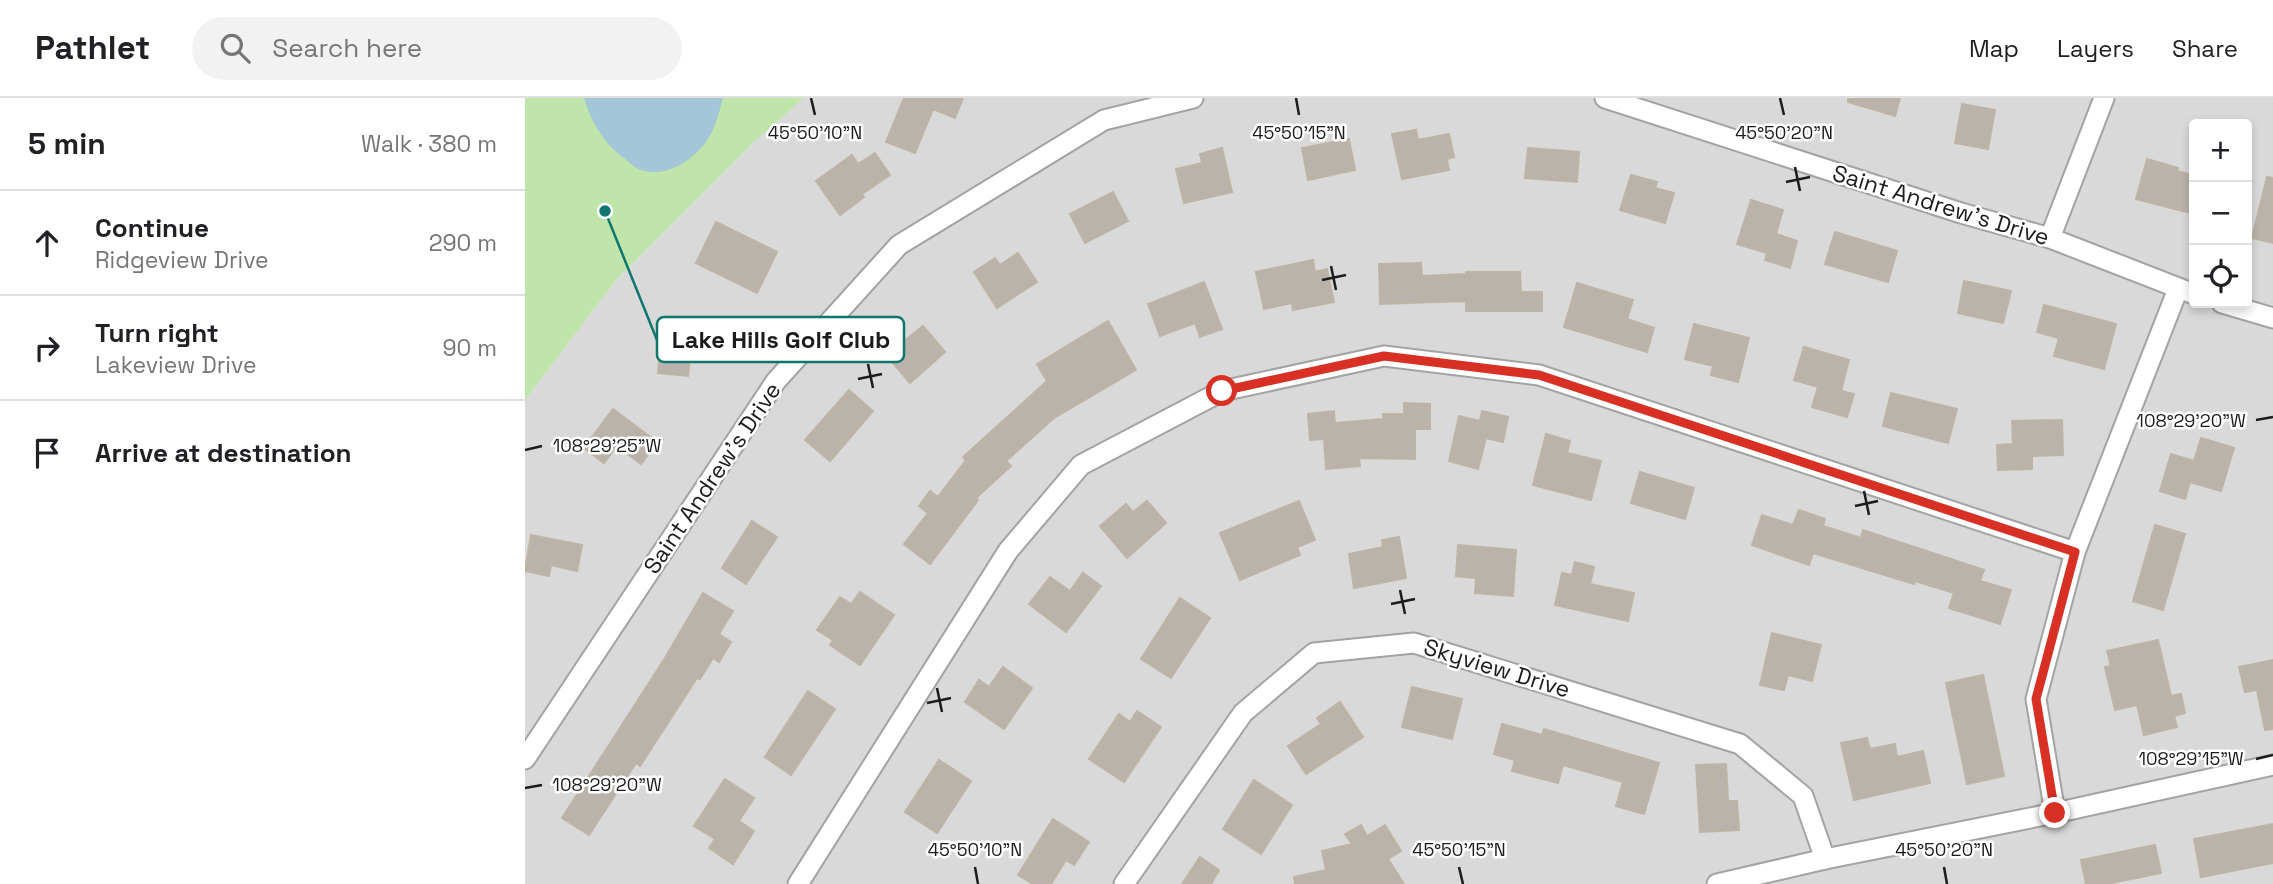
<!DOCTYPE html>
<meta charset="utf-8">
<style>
:root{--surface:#fff;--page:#f2f2f2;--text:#202124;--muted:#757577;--line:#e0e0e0}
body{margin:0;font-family:"Space Grotesk",sans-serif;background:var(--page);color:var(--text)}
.controls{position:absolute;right:21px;top:21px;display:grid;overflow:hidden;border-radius:7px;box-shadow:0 4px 10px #0003}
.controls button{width:63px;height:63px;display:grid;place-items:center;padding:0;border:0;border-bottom:2px solid var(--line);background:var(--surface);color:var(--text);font:35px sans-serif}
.stop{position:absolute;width:21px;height:21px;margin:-16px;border:5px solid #d93025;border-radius:50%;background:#fff}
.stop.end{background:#d93025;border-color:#fff;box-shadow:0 2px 7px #0008}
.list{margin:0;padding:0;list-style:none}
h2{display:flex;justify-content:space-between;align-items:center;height:91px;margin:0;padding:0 28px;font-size:30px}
h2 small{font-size:23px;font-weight:400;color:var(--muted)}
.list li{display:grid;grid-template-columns:46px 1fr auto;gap:21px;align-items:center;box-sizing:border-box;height:105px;padding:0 28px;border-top:2px solid var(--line)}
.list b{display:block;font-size:26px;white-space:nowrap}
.list p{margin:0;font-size:23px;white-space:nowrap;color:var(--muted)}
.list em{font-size:23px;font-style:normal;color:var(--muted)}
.icon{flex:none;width:38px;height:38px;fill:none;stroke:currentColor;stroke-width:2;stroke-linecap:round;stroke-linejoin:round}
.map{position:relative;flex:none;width:1748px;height:786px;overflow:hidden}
header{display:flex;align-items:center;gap:42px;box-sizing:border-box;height:98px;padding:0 35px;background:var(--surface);border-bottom:2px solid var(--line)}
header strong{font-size:33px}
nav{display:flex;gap:38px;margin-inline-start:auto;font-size:24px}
.search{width:490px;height:63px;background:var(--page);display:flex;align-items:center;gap:18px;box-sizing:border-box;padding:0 24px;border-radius:38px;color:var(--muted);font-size:26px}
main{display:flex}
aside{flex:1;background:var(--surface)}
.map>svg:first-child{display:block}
.residential{fill:#dad9d9;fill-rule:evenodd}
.grass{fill:#bfe5ab}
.water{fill:#a5c5d8}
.building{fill:#b9b3ac;stroke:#bdb4a6;stroke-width:2}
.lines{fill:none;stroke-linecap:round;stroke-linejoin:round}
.minor-casing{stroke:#a3a3a3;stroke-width:23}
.minor{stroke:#fff;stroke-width:19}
.route{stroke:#d93025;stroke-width:9}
.ticks{fill:none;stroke:#1c1c1c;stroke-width:2.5}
.labels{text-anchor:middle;stroke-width:5;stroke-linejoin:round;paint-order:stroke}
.street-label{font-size:23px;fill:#1c1c1c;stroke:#fff}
.ticks-label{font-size:18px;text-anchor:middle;fill:#1c1c1c;stroke:#fff;stroke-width:5;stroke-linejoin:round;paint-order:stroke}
.leader{fill:none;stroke:#0f766e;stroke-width:2.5}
.callout-dot{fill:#0f766e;stroke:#fff;stroke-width:2.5}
.callout{fill:#fff;stroke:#0f766e;stroke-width:2.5}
.callout-label{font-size:24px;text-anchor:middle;font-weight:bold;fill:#1c1c1c}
</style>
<header>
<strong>Pathlet</strong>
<div class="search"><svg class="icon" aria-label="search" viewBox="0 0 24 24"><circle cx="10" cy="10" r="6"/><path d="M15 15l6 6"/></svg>Search here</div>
<nav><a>Map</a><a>Layers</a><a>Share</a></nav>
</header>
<main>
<aside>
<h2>5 min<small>Walk · 380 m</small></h2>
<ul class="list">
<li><svg class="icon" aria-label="ahead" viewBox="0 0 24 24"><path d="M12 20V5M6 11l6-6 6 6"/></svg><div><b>Continue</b><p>Ridgeview Drive</p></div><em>290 m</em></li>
<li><svg class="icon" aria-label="right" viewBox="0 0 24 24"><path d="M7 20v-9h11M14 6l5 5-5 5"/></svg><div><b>Turn right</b><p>Lakeview Drive</p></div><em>90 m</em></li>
<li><svg class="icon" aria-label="arrive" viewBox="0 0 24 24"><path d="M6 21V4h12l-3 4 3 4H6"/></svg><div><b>Arrive at destination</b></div></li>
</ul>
</aside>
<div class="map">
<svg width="1748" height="786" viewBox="0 0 1748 786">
<rect width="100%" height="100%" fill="#edebe2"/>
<path class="residential" d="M 279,0 L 1748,0 L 1748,786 L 0,786 L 0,302 L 91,182 L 230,43 ZM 1669,26 L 1722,26 L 1722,205 L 1669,205 Z"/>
<polygon class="grass" points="0,0 279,0 230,43 91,182 0,302"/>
<path class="water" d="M 59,0 L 198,0 C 194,14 191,29 183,41 C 169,62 140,82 114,71 C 107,68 102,62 96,58 C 77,43 66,23 59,0 Z"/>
<g class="building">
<polygon points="379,0 438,0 430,20 408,11 390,55 361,44"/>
<polygon points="1323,0 1375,0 1370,18 1323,4"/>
<polygon points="1437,6 1470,12 1463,51 1430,45"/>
<polygon points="891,32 893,42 924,36 929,59 922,61 924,72 877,81 867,36"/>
<polygon points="824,41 830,72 783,82 777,50"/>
<polygon points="697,50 707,94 659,105 651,71 677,65 675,56"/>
<polygon points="1003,50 1054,54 1052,84 1000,80"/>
<polygon points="350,55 365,77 337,96 339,99 315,117 291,83 327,57 333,66"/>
<polygon points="1622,61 1653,70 1652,73 1669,77 1669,116 1611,101"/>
<polygon points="1106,77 1132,84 1130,90 1149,95 1140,125 1095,112"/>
<polygon points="1742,79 1748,80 1748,145 1727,140"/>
<polygon points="588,94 603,123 560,145 545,116"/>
<polygon points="1226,102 1258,112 1251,136 1272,143 1265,170 1240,162 1242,155 1212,146"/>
<polygon points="191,124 252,154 232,195 171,165"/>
<polygon points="1310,134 1372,153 1363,184 1300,166"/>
<polygon points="493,155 512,184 472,210 449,174 470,160 475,167"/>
<polygon points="788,162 790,174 802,171 809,204 768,212 767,205 739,211 731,174"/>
<polygon points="896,165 897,178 941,176 941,174 995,174 996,194 1017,194 1017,213 941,213 941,203 855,206 854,166"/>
<polygon points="1439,183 1486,193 1478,225 1433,215"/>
<polygon points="679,184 697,231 675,239 670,225 635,238 623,206"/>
<polygon points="1052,185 1108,202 1102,221 1129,230 1122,254 1039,229"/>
<polygon points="1519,207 1591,226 1579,271 1529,258 1534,240 1512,234"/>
<polygon points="583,223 611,272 529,320 481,363 486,368 451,400 453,402 405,466 379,446 403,415 394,408 405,393 413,399 441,362 438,359 522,283 512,266"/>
<polygon points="1169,226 1224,240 1213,284 1186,277 1188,268 1160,261"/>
<polygon points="137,228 180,231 178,257 165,256 163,278 133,275"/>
<polygon points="398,228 420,254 385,285 357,252 373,238 378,244"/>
<polygon points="1279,249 1324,262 1316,293 1329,296 1322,319 1287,309 1293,289 1269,282"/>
<polygon points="324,292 348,313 305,363 280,342"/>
<polygon points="1366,295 1432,311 1423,345 1358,328"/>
<polygon points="879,305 905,306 905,331 890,331 890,361 834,360 835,368 801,371 799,341 785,342 783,316 809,313 810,325 858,321 858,316 879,316"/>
<polygon points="88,311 132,344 116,366 92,348 79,365 59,350"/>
<polygon points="957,313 983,319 978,344 961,340 953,371 924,363 934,318 955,323"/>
<polygon points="1537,322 1538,357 1507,358 1507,371 1473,372 1472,347 1488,346 1487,323"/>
<polygon points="1021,336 1045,343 1042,355 1076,363 1066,402 1008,387"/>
<polygon points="1676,340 1709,350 1696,393 1665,384 1660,401 1635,393 1646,356 1669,363"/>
<polygon points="1115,374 1169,390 1160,421 1106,405"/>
<polygon points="622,403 641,425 602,460 575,428 601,406 608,414"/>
<polygon points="774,403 790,442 772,449 775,457 715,482 695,435"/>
<polygon points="1274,412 1300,421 1298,428 1336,440 1338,432 1459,472 1455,483 1486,492 1475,526 1424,510 1429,495 1390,483 1389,486 1288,455 1284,467 1227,447 1237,417 1268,427"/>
<polygon points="227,423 252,439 221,486 197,470"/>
<polygon points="1630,427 1660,436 1638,512 1608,503"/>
<polygon points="6,437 57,447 52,473 26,467 24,478 0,473"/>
<polygon points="874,439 881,480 829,490 824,456 858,449 857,442"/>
<polygon points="933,447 991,452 988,498 950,495 951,480 931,478"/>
<polygon points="1050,464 1069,469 1065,486 1109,495 1103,523 1030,507 1037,475 1047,477"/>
<polygon points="558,475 576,488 541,534 504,506 525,479 545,493"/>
<polygon points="335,494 369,517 335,567 305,547 308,542 292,532 315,499 326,506"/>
<polygon points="178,495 208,513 194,536 206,544 194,564 188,560 175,581 172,580 115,668 111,665 64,737 37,720 140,560"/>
<polygon points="655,500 685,520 646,580 616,561"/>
<polygon points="1247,535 1296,547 1287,583 1263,577 1259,592 1235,587"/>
<polygon points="1633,542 1646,598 1656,596 1660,615 1649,618 1652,629 1619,637 1612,607 1590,612 1580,569 1586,568 1582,553"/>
<polygon points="1748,562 1748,631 1740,632 1732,592 1720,594 1714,569"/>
<polygon points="478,569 507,590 479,631 440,604 454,582 464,589"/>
<polygon points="1458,577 1479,678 1442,686 1421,585"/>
<polygon points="887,589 937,601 927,641 877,629"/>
<polygon points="283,593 310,611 266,677 240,659"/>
<polygon points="815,604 838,639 781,676 763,648 796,626 792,620"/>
<polygon points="612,613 636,629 599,684 564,661 594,616 605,624"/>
<polygon points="977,626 1017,637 1019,631 1134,665 1119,716 1091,708 1098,684 1038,667 1033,685 987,673 990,662 969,656"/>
<polygon points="1342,640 1345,651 1370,646 1372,659 1398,653 1405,685 1329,702 1316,645"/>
<polygon points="414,662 446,683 412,735 380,714"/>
<polygon points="1201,666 1203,703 1212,703 1214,732 1175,734 1171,667"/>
<polygon points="200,681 229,700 214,723 229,733 208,766 184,750 190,741 169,728"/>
<polygon points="729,682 767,707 736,756 698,731"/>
<polygon points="528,721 564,744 549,767 541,762 526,786 508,786 493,777"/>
<polygon points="1748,726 1748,765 1676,779 1669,741"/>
<polygon points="836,727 842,738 860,727 876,753 863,761 879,786 770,786 769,779 801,772 797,753 827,746 820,736"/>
<polygon points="1630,747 1636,775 1582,786 1561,786 1556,762"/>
<polygon points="675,759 694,772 686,786 657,786"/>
</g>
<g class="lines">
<g class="minor-casing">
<g id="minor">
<polyline points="1080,0 1436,115 1525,140 1669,196"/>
<polyline points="1525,140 1579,0"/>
<polyline points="1697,205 1748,220"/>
<polyline points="0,661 251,283 374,147 579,22 668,0"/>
<polyline points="1530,715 1511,601 1550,454 1653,191"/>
<polyline points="273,786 483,453 556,367 697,293 859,258 1014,277 1550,454"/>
<polyline points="599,786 718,615 789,555 889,545 1215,646 1278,698 1300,761"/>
<polyline points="1192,786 1300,761 1530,715 1748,667"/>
</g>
</g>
<use href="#minor" class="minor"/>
</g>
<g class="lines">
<polyline class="route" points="697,293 859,258 1014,277 1550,454 1511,601 1530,715"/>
</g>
<path class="ticks" d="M 286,0 L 290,17M 771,0 L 774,17M 1255,0 L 1259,17M 1270,69 L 1275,93M 1261,84 L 1285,79M 806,168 L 811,192M 797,182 L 821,177M 343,266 L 348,290M 333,281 L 357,276M 1731,322 L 1748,319M 0,352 L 17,348M 1339,393 L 1344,417M 1330,408 L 1353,403M 875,492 L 880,516M 866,506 L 890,501M 412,590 L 417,614M 402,605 L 426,600M 1731,661 L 1748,657M 0,690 L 17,687M 450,769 L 453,786M 934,769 L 938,786M 1419,769 L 1422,786"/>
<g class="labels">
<g class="street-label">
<text transform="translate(1416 107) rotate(17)" y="8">Saint Andrew's Drive</text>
<text transform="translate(187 380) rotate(-56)" y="8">Saint Andrew's Drive</text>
<text transform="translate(972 570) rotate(17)" y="8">Skyview Drive</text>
</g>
</g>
<g class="ticks-label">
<text x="290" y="41">45°50'10"N</text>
<text x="774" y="41">45°50'15"N</text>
<text x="1259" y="41">45°50'20"N</text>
<text x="1666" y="329">108°29'20"W</text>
<text x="82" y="354">108°29'25"W</text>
<text x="1666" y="667">108°29'15"W</text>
<text x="82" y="693">108°29'20"W</text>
<text x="450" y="758">45°50'10"N</text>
<text x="934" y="758">45°50'15"N</text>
<text x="1419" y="758">45°50'20"N</text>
</g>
<path class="leader" d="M80 113L132 242"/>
<circle class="callout-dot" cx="80" cy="113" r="7"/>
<rect class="callout" x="132" y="219" width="247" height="45" rx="7"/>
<g class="callout-label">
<text x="256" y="250">Lake Hills Golf Club</text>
</g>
</svg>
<div class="controls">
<button>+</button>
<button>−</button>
<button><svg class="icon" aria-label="locate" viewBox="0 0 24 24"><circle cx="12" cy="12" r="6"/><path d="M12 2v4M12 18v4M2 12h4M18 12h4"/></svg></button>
</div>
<div class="stop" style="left:697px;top:293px"></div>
<div class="stop end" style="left:1530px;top:715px"></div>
</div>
</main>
